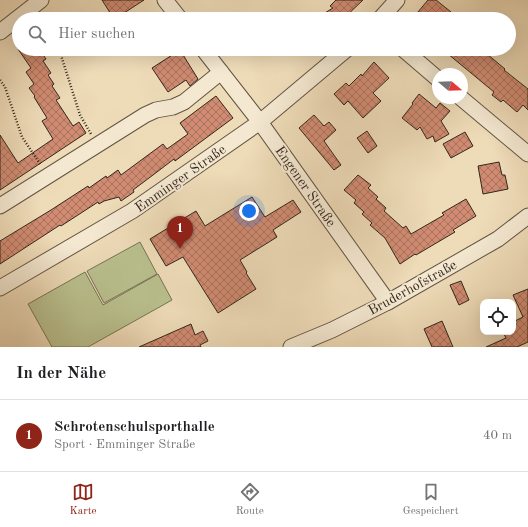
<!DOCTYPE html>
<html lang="de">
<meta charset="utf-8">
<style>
:root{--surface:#fff;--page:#f6f6f6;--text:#202124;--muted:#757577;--line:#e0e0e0;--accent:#8f2418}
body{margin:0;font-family:"Old Standard TT",serif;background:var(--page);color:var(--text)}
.controls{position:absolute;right:12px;bottom:12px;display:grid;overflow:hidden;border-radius:8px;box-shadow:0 4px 16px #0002}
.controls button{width:36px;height:36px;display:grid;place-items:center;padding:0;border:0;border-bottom:1px solid var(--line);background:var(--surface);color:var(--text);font:20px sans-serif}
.compass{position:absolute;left:432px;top:68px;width:36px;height:36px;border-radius:50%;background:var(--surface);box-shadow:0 4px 16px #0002;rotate:109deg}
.you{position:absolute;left:249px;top:211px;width:14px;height:14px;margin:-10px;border:3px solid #fff;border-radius:50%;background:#1a73e8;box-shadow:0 0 0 6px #1a73e833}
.badge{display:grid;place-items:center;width:26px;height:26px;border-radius:50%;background:var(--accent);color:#fff;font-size:13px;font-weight:700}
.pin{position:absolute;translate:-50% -33px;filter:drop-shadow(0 1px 2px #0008)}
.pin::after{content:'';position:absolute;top:21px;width:14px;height:12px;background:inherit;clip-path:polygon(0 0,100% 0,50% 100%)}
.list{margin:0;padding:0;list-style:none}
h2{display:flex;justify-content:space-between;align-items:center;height:52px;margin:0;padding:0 16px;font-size:17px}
h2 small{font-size:13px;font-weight:400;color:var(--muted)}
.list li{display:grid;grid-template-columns:26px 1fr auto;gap:12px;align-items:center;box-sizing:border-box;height:72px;padding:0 16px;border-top:1px solid var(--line)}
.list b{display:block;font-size:15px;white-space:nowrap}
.list p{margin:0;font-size:13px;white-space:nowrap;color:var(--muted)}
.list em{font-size:13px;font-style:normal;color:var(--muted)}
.icon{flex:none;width:22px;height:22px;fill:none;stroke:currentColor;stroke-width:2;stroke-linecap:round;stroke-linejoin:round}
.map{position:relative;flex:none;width:528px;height:347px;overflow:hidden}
.search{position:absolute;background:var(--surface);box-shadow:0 4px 16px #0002;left:12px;right:12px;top:12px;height:44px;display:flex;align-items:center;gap:10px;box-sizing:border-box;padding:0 14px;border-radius:22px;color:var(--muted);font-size:15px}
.sheet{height:124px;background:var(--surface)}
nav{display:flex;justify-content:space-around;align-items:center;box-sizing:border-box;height:56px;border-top:1px solid var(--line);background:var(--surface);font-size:11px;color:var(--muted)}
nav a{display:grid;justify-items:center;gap:2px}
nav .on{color:var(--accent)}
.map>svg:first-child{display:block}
.pitch{fill:#b9c08e;stroke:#767455}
.building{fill:url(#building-cross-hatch);stroke:#33271c}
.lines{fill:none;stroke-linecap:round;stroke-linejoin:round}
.street-casing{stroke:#625443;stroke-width:17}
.path{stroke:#33271c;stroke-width:2.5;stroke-dasharray:1 2;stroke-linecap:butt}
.street{stroke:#f4e8d1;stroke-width:15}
.labels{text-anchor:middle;stroke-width:4;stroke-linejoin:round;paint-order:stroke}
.street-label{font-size:14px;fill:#33271c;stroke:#f4e8d1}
</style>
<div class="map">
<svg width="528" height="347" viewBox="0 0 528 347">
<defs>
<pattern id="building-cross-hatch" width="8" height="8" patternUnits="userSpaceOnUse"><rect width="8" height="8" fill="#d08b72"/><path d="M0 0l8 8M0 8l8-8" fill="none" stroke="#a9725d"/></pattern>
</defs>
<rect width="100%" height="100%" fill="#eedbb8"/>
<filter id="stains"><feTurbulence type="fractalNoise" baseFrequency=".005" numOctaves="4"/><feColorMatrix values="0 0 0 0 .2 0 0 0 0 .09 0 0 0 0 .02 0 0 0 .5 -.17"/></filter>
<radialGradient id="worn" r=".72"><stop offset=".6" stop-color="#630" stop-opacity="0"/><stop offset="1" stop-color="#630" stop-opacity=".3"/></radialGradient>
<g class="pitch">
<polygon points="140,242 157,274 104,303 87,271"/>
<polygon points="85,272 103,305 158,274 172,300 88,347 52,347 28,304"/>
</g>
<g class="building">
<polygon points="102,0 144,0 124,13 128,19 114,19"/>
<polygon points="336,0 363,0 343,19 315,19 333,8 330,6"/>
<polygon points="428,0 436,0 451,12 445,19 412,19"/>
<polygon points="18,49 39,49 46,59 43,61 51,73 48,75 54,84 52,86 60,98 56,100 73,126 79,122 86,133 0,190 0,135 18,163 53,139 42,121 47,118 34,97 35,96 29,88 34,84 26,72 31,68"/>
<polygon points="442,49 481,49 505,69 504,70 528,89 528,110 523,105 517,112 503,100 501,102 492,95 494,92"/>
<polygon points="180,50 198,79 190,86 186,80 168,92 152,68"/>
<polygon points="374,62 389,78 373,93 381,101 363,118 348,101 344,105 334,94 346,83 349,86 361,74 362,76"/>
<polygon points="419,94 436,108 440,103 450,111 441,121 449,134 435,142 433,136 427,139 420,127 417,130 402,118 413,104 412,103"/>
<polygon points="216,96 233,118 175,161 174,159 153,175 133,190 134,192 121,201 119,197 104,201 99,204 98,202 61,226 60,225 0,264 0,241 51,210 88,186 89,188 106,176 107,178 118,170 121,175 163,144 167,149 188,134 180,123"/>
<polygon points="314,115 324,126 329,122 336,130 324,141 341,165 334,170 299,128"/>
<polygon points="367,131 377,146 368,153 357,138"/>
<polygon points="465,132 473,146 451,158 443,144"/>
<polygon points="499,162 502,175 505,175 508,189 483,194 478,166"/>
<polygon points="358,175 371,185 368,188 378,197 376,199 386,208 384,211 403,228 406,226 411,234 444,215 442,213 466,199 476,216 453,230 455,232 416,255 415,254 400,264 385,238 370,225 372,223 362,214 364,212 354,203 356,200 344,190"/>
<polygon points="252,197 265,217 293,200 301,212 273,230 277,237 240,260 247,272 246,273 256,289 218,313 183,257 166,266 150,239 196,211 205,226"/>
<polygon points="461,281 469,300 459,305 450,285"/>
<polygon points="528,289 528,342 517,347 486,347 506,338 503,332 513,332 513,322 523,317 513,295"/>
<polygon points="442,321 453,347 432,347 424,329"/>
<polygon points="191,324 195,335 203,331 208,341 200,345 201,347 139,347"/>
</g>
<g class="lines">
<g class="street-casing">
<g id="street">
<polyline points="165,0 180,19"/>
<polyline points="380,19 397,0"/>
<polyline points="0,32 41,0"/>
<polyline points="203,49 260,122 388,302"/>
<polyline points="403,49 438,79"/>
<polyline points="461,98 528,154"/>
<polyline points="0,206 145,115 156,110 173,107 184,102 221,72"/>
<polyline points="0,288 132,211 260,122 347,49"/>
<polyline points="291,347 332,330 388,302 498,239 528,216"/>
</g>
</g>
<g class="path">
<polyline points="59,49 80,115 91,134"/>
<polyline points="0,80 5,87 22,137 40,164"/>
</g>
<use href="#street" class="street"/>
</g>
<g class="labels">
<g class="street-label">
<text transform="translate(180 178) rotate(-35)" y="5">Emminger Straße</text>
<text transform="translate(306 186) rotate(55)" y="5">Engener Straße</text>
<text transform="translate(412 287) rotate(-29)" y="5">Bruderhofstraße</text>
</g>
</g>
<rect width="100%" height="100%" filter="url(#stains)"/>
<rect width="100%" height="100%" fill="url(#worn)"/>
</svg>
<div class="controls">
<button><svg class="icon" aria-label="locate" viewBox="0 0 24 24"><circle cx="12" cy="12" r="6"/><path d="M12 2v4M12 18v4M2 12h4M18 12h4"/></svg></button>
</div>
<svg class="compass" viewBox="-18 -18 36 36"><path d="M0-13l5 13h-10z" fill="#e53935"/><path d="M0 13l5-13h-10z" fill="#757577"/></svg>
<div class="you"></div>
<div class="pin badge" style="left:180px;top:249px">1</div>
<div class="search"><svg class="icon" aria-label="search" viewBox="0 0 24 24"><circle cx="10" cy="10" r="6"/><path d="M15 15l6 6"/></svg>Hier suchen</div>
</div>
<section class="sheet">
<h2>In der Nähe<small></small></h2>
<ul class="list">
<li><span class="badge">1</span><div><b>Schrotenschulsporthalle</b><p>Sport · Emminger Straße</p></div><em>40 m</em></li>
</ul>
</section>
<nav>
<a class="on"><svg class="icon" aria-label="map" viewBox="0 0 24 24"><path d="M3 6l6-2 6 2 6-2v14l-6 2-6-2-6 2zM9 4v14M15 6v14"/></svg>Karte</a>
<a><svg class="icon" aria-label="directions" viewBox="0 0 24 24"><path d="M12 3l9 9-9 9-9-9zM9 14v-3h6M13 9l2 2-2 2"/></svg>Route</a>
<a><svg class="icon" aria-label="saved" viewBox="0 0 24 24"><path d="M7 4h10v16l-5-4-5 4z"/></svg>Gespeichert</a>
</nav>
